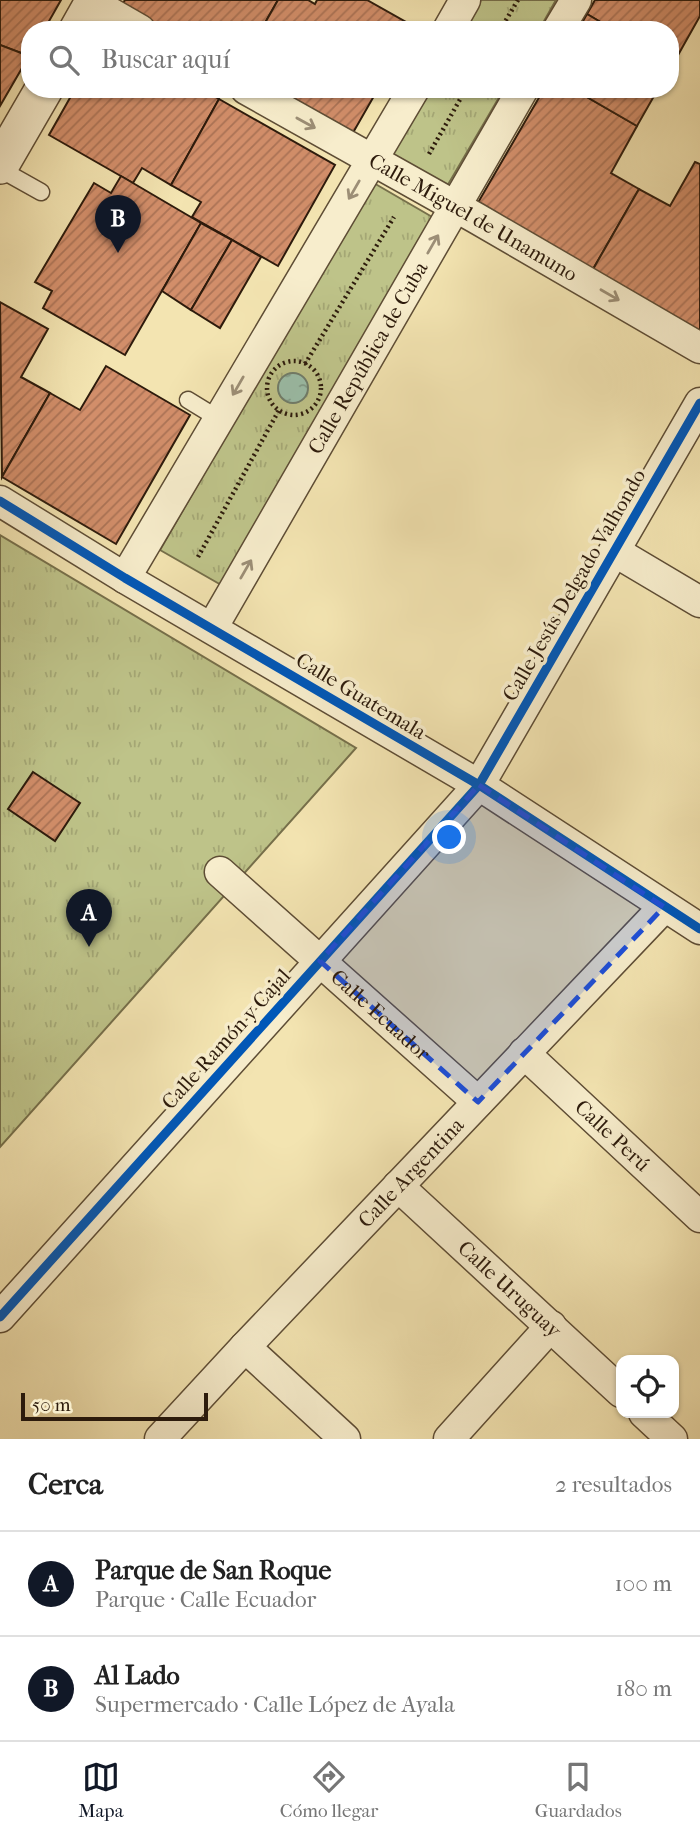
<!DOCTYPE html>
<html lang="es">
<meta charset="utf-8">
<style>
:root{--surface:#fff;--page:#f2f2f2;--text:#222;--muted:#767676;--line:#e0e0e0;--accent:#111827}
body{margin:0;font-family:"IM FELL French Canon",serif;background:var(--page);color:var(--text)}
.controls{position:absolute;right:21px;bottom:21px;display:grid;overflow:hidden;border-radius:14px;box-shadow:0 2px 5px #0004}
.controls button{width:63px;height:63px;display:grid;place-items:center;padding:0;border:0;border-bottom:2px solid var(--line);background:var(--surface);color:var(--text);font:35px sans-serif}
.scale{position:absolute;left:21px;bottom:18px;width:187px;box-sizing:border-box;padding-left:7px;border:4px solid #2d1b0c;border-top:0;font-size:19px;line-height:24px;white-space:nowrap;color:#2d1b0c;-webkit-text-stroke:5px #f7edcc;paint-order:stroke}
.you{position:absolute;left:450px;top:838px;width:24px;height:24px;margin:-18px;border:5px solid #fff;border-radius:50%;background:#1a73e8;box-shadow:0 0 0 10px #1a73e833}
.badge{display:grid;place-items:center;width:46px;height:46px;border-radius:50%;background:var(--accent);color:#fff;font-size:23px;font-weight:700}
.pin{position:absolute;translate:-50% -58px;filter:drop-shadow(0 2px 4px #0008)}
.pin::after{content:'';position:absolute;top:37px;width:24px;height:21px;background:inherit;clip-path:polygon(0 0,100% 0,50% 100%)}
.list{margin:0;padding:0;list-style:none}
h2{display:flex;justify-content:space-between;align-items:center;height:91px;margin:0;padding:0 28px;font-size:30px}
h2 small{font-size:23px;font-weight:400;color:var(--muted)}
.list li{display:grid;grid-template-columns:46px 1fr auto;gap:21px;align-items:center;box-sizing:border-box;height:105px;padding:0 28px;border-top:2px solid var(--line)}
.list b{display:block;font-size:26px;white-space:nowrap}
.list p{margin:0;font-size:23px;white-space:nowrap;color:var(--muted)}
.list em{font-size:23px;font-style:normal;color:var(--muted)}
.icon{flex:none;width:38px;height:38px;fill:none;stroke:currentColor;stroke-width:2;stroke-linecap:round;stroke-linejoin:round}
.map{position:relative;flex:none;width:700px;height:1439px;overflow:hidden}
.search{position:absolute;background:var(--surface);box-shadow:0 2px 5px #0004;left:21px;right:21px;top:21px;height:77px;display:flex;align-items:center;gap:18px;box-sizing:border-box;padding:0 24px;border-radius:28px;color:var(--muted);font-size:26px}
.sheet{height:301px;background:var(--surface)}
nav{display:flex;justify-content:space-around;align-items:center;box-sizing:border-box;height:98px;border-top:2px solid var(--line);background:var(--surface);font-size:19px;color:var(--muted)}
nav a{display:grid;justify-items:center;gap:4px}
nav .on{color:var(--accent)}
.map>svg:first-child{display:block}
.park{fill:url(#park-tufts);stroke:#766f4a;stroke-width:2}
.water{fill:url(#water-ripples);stroke:#6f7d6b;stroke-width:2}
.building{fill:url(#building-hatch);stroke:#2d1b0c;stroke-width:2}
.lines{fill:none;stroke-linecap:round;stroke-linejoin:round}
.service-casing{stroke:#5e4d35;stroke-width:19}
.minor-casing{stroke:#5e4d35;stroke-width:33}
.tertiary-casing{stroke:#5e4d35;stroke-width:40}
.path{stroke:#2d1b0c;stroke-width:4.5;stroke-dasharray:2 3.5;stroke-linecap:butt}
.service{stroke:#f7edcc;stroke-width:16}
.minor{stroke:#f7edcc;stroke-width:30}
.tertiary{stroke:#f7edcc;stroke-width:37}
.cycleway-casing{stroke:#f7edcc;stroke-width:13}
.cycleway{stroke:#0057b8;stroke-width:9}
.oneway{stroke:#9c8e76}
.marked{fill:#1d4ed8;fill-opacity:0.2;stroke:#1d4ed8;stroke-width:5;stroke-dasharray:14 9;stroke-linejoin:round}
.labels{text-anchor:middle;stroke-width:7;stroke-linejoin:round;paint-order:stroke}
.street-label{font-size:21px;fill:#2d1b0c;stroke:#f7edcc}
</style>
<div class="map">
<svg width="700" height="1439" viewBox="0 0 700 1439">
<defs>
<pattern id="park-tufts" width="24" height="20" patternUnits="userSpaceOnUse" patternTransform="scale(1.75)"><rect width="24" height="20" fill="#bec389"/><path d="M3 7l-1-3M5 7V3M7 7l1-3M15 17l-1-3M17 17v-4M19 17l1-3" fill="none" stroke="#a4a775"/></pattern>
<pattern id="water-ripples" width="26" height="14" patternUnits="userSpaceOnUse" patternTransform="scale(1.75)"><rect width="26" height="14" fill="#9bbfaa"/><path d="M2 4q2-2 4 0t4 0M15 11q2-2 4 0t4 0" fill="none" stroke="#7f9a89"/></pattern>
<pattern id="building-hatch" width="6" height="6" patternUnits="userSpaceOnUse" patternTransform="scale(1.75)"><rect width="6" height="6" fill="#d28e6a"/><path d="M-1 1l2-2M0 6l6-6M5 7l2-2" fill="none" stroke="#ab7356"/></pattern>
</defs>
<rect width="100%" height="100%" fill="#f3e4b1"/>
<filter id="stains"><feTurbulence type="fractalNoise" baseFrequency=".00286" numOctaves="4"/><feColorMatrix values="0 0 0 0 .2 0 0 0 0 .09 0 0 0 0 .02 0 0 0 .5 -.17"/></filter>
<radialGradient id="worn" r=".72"><stop offset=".6" stop-color="#630" stop-opacity="0"/><stop offset="1" stop-color="#630" stop-opacity=".3"/></radialGradient>
<g class="park">
<polygon points="481,0 556,0 539,30 463,30"/>
<polygon points="428,89 504,89 446,188 390,155"/>
<polygon points="372,182 434,218 223,586 160,550"/>
<polygon points="0,535 356,748 0,1147"/>
</g>
<circle class="water" cx="293" cy="388" r="15"/>
<g class="building">
<polygon points="0,0 61,0 44,30 30,30 29,56 0,45"/>
<polygon points="125,0 278,0 261,30 161,30 121,6"/>
<polygon points="278,0 308,0 315,4 317,0 367,0 413,26 411,30 261,30"/>
<polygon points="595,0 700,0 700,16 673,64 670,62 670,30 614,30 587,14"/>
<polygon points="587,14 614,30 578,30"/>
<polygon points="0,45 29,56 0,106"/>
<polygon points="75,89 202,89 219,99 171,185 142,168 133,183 49,135"/>
<polygon points="264,89 378,89 350,138"/>
<polygon points="544,89 573,89 637,126 611,173 639,189 592,271 476,206"/>
<polygon points="573,89 658,89 637,126"/>
<polygon points="219,99 335,165 278,266 192,217 201,202 171,185"/>
<polygon points="695,162 700,164 700,335 592,271 639,189 670,206"/>
<polygon points="121,176 201,223 125,355 43,308 52,291 35,282 94,183 111,193"/>
<polygon points="201,223 232,240 191,310 162,291"/>
<polygon points="232,240 261,257 220,328 191,310"/>
<polygon points="0,302 48,329 21,377 50,393 2,477"/>
<polygon points="106,366 190,415 116,544 2,477 50,393 80,410"/>
<polygon points="33,772 80,803 55,841 8,809"/>
</g>
<g class="lines">
<g class="service-casing">
<g id="service">
<polyline points="0,169 41,192"/>
<polyline points="188,400 219,419"/>
</g>
</g>
<g class="minor-casing">
<g id="minor">
<polyline points="93,3 140,30"/>
<polyline points="448,30 465,0"/>
<polyline points="558,30 576,0"/>
<path id="s1" d="M 246,89 L 476,218 L 700,348"/>
<polyline points="0,501 125,578 479,785 700,929"/>
<polyline points="614,551 700,602"/>
<polyline points="125,578 414,89"/>
<path id="s2" d="M 212,628 L 523,89"/>
<path id="s3" d="M 220,872 L 478,1102"/>
<path id="s4" d="M 524,1053 L 700,1217"/>
<path id="s5" d="M 398,1186 L 621,1392"/>
<polyline points="0,1317 479,785 700,403"/>
<polyline points="245,1347 345,1439"/>
<polyline points="644,1413 672,1439"/>
<path id="s6" d="M 160,1439 L 245,1347 L 664,907"/>
<polyline points="449,1439 551,1326"/>
</g>
</g>
<g class="tertiary-casing">
<g id="tertiary">
<polyline points="78,30 95,0"/>
<polyline points="0,165 44,89"/>
</g>
</g>
<g class="path">
<polyline points="500,30 518,0"/>
<polyline points="429,154 466,89"/>
<circle cx="294" cy="388" r="27"/>
<polyline points="305,364 394,217"/>
<polyline points="198,557 279,410"/>
</g>
<use href="#service" class="service"/>
<use href="#minor" class="minor"/>
<use href="#tertiary" class="tertiary"/>
<g class="cycleway-casing">
<g id="cycleway">
<polyline points="0,501 125,578 479,785 700,929"/>
<polyline points="0,1317 479,785 700,403"/>
</g>
</g>
<use href="#cycleway" class="cycleway"/>
</g>
<defs><path id="oneway-shaft" d="M-6 0H5M1.5-3L5.5 0L1.5 3" fill="none" stroke-width="1.6" stroke-linecap="round" stroke-linejoin="round" transform="scale(1.75)"/></defs>
<g class="oneway">
<use href="#oneway-shaft" transform="translate(306 123) rotate(29)"/>
<use href="#oneway-shaft" transform="translate(354 190) rotate(120)"/>
<use href="#oneway-shaft" transform="translate(433 244) rotate(-60)"/>
<use href="#oneway-shaft" transform="translate(610 295) rotate(30)"/>
<use href="#oneway-shaft" transform="translate(238 386) rotate(120)"/>
<use href="#oneway-shaft" transform="translate(246 569) rotate(-60)"/>
</g>
<path class="marked" d="M 479,785 L 664,907 L 478,1102 L 320,961 Z"/>
<g class="labels">
<g class="street-label">
<text dy="7" stroke="none"><textPath href="#s1" startOffset="261">Calle Miguel de Unamuno</textPath></text>
<text dy="7" stroke="none"><textPath href="#s2" startOffset="312">Calle República de Cuba</textPath></text>
<text transform="translate(574 585) rotate(-60)" y="7">Calle Jesús Delgado Valhondo</text>
<text transform="translate(361 696) rotate(31)" y="7">Calle Guatemala</text>
<text dy="7" stroke="none"><textPath href="#s3" startOffset="215">Calle Ecuador</textPath></text>
<text transform="translate(226 1039) rotate(-48)" y="7">Calle Ramón y Cajal</text>
<text dy="7" stroke="none"><textPath href="#s4" startOffset="121">Calle Perú</textPath></text>
<text dy="7" stroke="none"><textPath href="#s6" startOffset="366">Calle Argentina</textPath></text>
<text dy="7" stroke="none"><textPath href="#s5" startOffset="152">Calle Uruguay</textPath></text>
</g>
</g>
<rect width="100%" height="100%" filter="url(#stains)"/>
<rect width="100%" height="100%" fill="url(#worn)"/>
</svg>
<div class="controls">
<button><svg class="icon" aria-label="locate" viewBox="0 0 24 24"><circle cx="12" cy="12" r="6"/><path d="M12 2v4M12 18v4M2 12h4M18 12h4"/></svg></button>
</div>
<div class="scale">50 m</div>
<div class="you"></div>
<div class="pin badge" style="left:89px;top:947px">A</div>
<div class="pin badge" style="left:118px;top:253px">B</div>
<div class="search"><svg class="icon" aria-label="search" viewBox="0 0 24 24"><circle cx="10" cy="10" r="6"/><path d="M15 15l6 6"/></svg>Buscar aquí</div>
</div>
<section class="sheet">
<h2>Cerca<small>2 resultados</small></h2>
<ul class="list">
<li><span class="badge">A</span><div><b>Parque de San Roque</b><p>Parque · Calle Ecuador</p></div><em>100 m</em></li>
<li><span class="badge">B</span><div><b>Al Lado</b><p>Supermercado · Calle López de Ayala</p></div><em>180 m</em></li>
</ul>
</section>
<nav>
<a class="on"><svg class="icon" aria-label="map" viewBox="0 0 24 24"><path d="M3 6l6-2 6 2 6-2v14l-6 2-6-2-6 2zM9 4v14M15 6v14"/></svg>Mapa</a>
<a><svg class="icon" aria-label="directions" viewBox="0 0 24 24"><path d="M12 3l9 9-9 9-9-9zM9 14v-3h6M13 9l2 2-2 2"/></svg>Cómo llegar</a>
<a><svg class="icon" aria-label="saved" viewBox="0 0 24 24"><path d="M7 4h10v16l-5-4-5 4z"/></svg>Guardados</a>
</nav>
